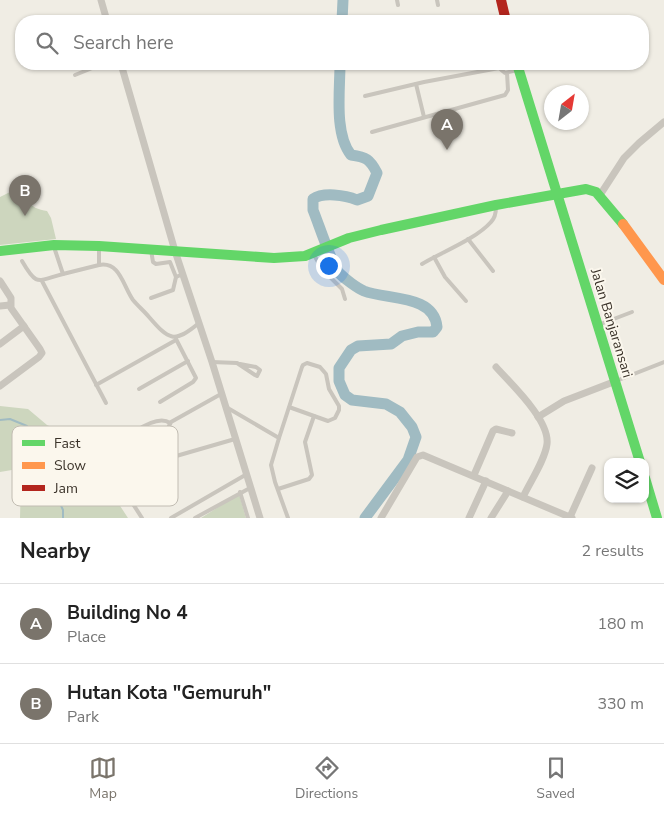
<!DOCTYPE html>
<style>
:root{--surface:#fff;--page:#f2f2f2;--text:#222;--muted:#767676;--line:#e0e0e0;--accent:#7a746b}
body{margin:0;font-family:"Nunito Sans",sans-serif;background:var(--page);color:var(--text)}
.controls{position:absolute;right:15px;bottom:15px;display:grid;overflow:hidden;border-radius:10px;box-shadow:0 1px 4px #0004}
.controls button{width:45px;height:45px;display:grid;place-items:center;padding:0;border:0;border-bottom:1px solid var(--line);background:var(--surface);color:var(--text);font:25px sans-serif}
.compass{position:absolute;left:544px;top:85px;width:45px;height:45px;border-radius:50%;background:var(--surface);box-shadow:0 1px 4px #0004;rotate:31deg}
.you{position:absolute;left:328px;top:265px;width:18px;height:18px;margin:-12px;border:4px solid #fff;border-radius:50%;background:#1a73e8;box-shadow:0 0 0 8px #1a73e833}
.badge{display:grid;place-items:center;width:32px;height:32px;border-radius:50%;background:var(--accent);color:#fff;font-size:16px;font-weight:700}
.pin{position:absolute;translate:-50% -41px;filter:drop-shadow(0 1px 2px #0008)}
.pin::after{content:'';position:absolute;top:26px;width:18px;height:15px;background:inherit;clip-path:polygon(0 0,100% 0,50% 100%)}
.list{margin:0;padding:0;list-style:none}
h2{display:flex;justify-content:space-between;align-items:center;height:65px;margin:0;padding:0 20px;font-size:21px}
h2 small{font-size:16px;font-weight:400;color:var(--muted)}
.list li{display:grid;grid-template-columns:32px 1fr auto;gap:15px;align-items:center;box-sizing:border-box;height:80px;padding:0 20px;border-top:1px solid var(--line)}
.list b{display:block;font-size:19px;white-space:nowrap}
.list p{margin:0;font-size:16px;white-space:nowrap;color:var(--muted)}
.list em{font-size:16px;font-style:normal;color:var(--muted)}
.icon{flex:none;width:28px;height:28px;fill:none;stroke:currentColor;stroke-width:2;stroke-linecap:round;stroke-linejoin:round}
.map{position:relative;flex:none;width:664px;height:518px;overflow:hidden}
.search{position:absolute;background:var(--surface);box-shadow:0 1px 4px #0004;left:15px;right:15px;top:15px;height:55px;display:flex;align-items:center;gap:12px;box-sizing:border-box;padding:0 18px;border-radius:20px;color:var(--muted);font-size:19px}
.sheet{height:225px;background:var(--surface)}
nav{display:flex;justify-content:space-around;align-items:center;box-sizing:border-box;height:70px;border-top:1px solid var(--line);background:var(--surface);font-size:14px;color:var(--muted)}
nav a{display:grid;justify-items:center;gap:2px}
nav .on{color:var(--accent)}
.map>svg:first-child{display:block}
.green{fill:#cdd6be}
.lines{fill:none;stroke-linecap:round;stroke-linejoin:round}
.stream{stroke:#a0bbc2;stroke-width:2}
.river{stroke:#a0bbc2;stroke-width:11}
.lane{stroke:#c9c5bd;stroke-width:4}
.street{stroke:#c9c5bd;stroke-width:7}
.fast{stroke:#63d668;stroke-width:10}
.slow{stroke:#ff974d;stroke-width:10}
.jam{stroke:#b3261e;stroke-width:10}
.labels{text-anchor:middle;stroke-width:4;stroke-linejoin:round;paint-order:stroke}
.street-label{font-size:14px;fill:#3b332a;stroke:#fbf7ed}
.key{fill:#fbf7ed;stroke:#c1bcb2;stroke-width:1}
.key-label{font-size:14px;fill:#3b332a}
</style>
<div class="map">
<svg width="664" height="518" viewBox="0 0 664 518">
<rect width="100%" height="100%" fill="#f0ede4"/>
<g class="green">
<path d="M 14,190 L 28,199 C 30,207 39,210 47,211 L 51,218 L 56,239 L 0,245 L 0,197 Z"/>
<polygon points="0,406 28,409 47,425 67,434 82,448 128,518 20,518 21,477 12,470 0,472"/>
<polygon points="239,494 246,518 201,518"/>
</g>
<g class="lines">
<polyline class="stream" points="0,420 10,419 27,426 44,451 54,474 53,488 63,510 63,518"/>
<g class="river">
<polyline points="342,21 343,0"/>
<path d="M 340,64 C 340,90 334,134 351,155 C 366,157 370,159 377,173 L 368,196 L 357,200 C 345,195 323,192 313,199 L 313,210 C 318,222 332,265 339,273 C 345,279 357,288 364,291 C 387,300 434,294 437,327 L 433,332 L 418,332 L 402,336 L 391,344 L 358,346 L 351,350 L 339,368 L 339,381 L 345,395 L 352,400 L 386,404 L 400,412 L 412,427 L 416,437 L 408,460 L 365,518"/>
</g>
<g class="lane">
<polyline points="397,0 398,5"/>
<polyline points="437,0 438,5"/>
<polyline points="487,18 488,21"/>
<polyline points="383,64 386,64"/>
<polyline points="498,64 499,68 505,73 517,70"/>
<polyline points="75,75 102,64"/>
<polyline points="416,84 424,117"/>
<polyline points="365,96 424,82 499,68"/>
<polyline points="372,132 505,95 508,90 507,73"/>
<polyline points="468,239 493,271"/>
<polyline points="54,247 63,274 99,265 99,248"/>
<polyline points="151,250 153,262 156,264 170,262 176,277"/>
<polyline points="314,255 322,269 342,289 345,299"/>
<polyline points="434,257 445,277 466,301"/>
<path d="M 22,261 C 37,287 37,281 63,274"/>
<path d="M 422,264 C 442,252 476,239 491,222 C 495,218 496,213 496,207"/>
<path d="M 99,265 C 120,261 123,286 133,300 C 138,306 144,311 149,317 C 169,340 174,344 199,323"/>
<polyline points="42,281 106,403"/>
<polyline points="151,298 173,290 176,277 183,274"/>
<polyline points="598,325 632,312"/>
<polyline points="212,362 237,363 255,375 257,376 260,370 256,367 240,364"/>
<polyline points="616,381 664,362"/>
<polyline points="96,385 176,340"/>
<polyline points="139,389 188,361"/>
<polyline points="160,402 193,382 196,378 176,339"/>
<polyline points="226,407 279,438 271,465 275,482 288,518"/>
<path d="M 170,423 C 160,416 145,425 136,431 L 152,463 L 235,439"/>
<polyline points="172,437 169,426 171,422 221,394"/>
<polyline points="279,438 302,367 303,365 307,363 320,367 326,374 329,389 339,406 339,410 335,418 328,421 289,407"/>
<polyline points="115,476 142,518"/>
<polyline points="278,489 309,479 312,475 305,442 314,416"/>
<polyline points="240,492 248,518"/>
<polyline points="171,518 247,474"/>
<polyline points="195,518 250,488"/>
</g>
<g class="street">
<polyline points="101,0 107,21"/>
<polyline points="121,64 175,251 212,362 260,518"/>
<polyline points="600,195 624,158 639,143 664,122"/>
<polyline points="0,281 11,298 11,308 40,349 42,353 39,357 0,386"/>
<polyline points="0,306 10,305"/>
<polyline points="0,344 24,326"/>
<path d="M 496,367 C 511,384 550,420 547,444 C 545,460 530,482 523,497"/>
<polyline points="538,417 564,401 616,381"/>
<polyline points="474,475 493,431 496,429 512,433"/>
<polyline points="570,517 592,468"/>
<polyline points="381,518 417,457 423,455 572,518"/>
<polyline points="469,518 486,481"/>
<polyline points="491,518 508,491"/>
</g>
<g class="fast">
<polyline points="517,64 640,462"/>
<polyline points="0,251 54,245 99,246 274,258 305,256 349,238 381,230 496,205 586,189 596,192 623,224"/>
<polyline points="645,478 657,518"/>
</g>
<polyline class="slow" points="623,224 664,280"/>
<polyline class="jam" points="501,0 506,21"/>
</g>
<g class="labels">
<g class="street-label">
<text transform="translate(612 323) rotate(73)" y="5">Jalan Banjaransari</text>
</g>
</g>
<rect x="12" y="426" width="166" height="80" rx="8" class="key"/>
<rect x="22" y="440" width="23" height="6" fill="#63d668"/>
<rect x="22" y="462" width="23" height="7" fill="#ff974d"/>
<rect x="22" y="485" width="23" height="6" fill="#b3261e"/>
<g class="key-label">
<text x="54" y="448">Fast</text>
<text x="54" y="470">Slow</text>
<text x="54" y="493">Jam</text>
</g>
</svg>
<div class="controls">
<button><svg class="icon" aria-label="layers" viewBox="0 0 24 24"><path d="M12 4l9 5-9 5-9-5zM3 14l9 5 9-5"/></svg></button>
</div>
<svg class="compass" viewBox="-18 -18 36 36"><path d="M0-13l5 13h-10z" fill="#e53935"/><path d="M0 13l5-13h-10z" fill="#767676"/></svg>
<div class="you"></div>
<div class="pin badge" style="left:447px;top:150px">A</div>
<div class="pin badge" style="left:25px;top:216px">B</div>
<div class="search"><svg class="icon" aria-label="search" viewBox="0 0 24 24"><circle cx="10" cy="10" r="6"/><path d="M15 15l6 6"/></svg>Search here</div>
</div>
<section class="sheet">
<h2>Nearby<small>2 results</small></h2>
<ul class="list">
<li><span class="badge">A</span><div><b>Building No 4</b><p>Place</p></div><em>180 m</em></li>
<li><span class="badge">B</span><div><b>Hutan Kota &quot;Gemuruh&quot;</b><p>Park</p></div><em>330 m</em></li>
</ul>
</section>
<nav>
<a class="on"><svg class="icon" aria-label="map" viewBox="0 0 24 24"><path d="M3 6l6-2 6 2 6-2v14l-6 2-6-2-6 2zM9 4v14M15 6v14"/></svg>Map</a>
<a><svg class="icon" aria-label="directions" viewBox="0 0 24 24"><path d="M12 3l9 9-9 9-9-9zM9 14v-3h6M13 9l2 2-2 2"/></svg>Directions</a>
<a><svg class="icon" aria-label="saved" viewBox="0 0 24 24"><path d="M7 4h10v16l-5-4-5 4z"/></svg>Saved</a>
</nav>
